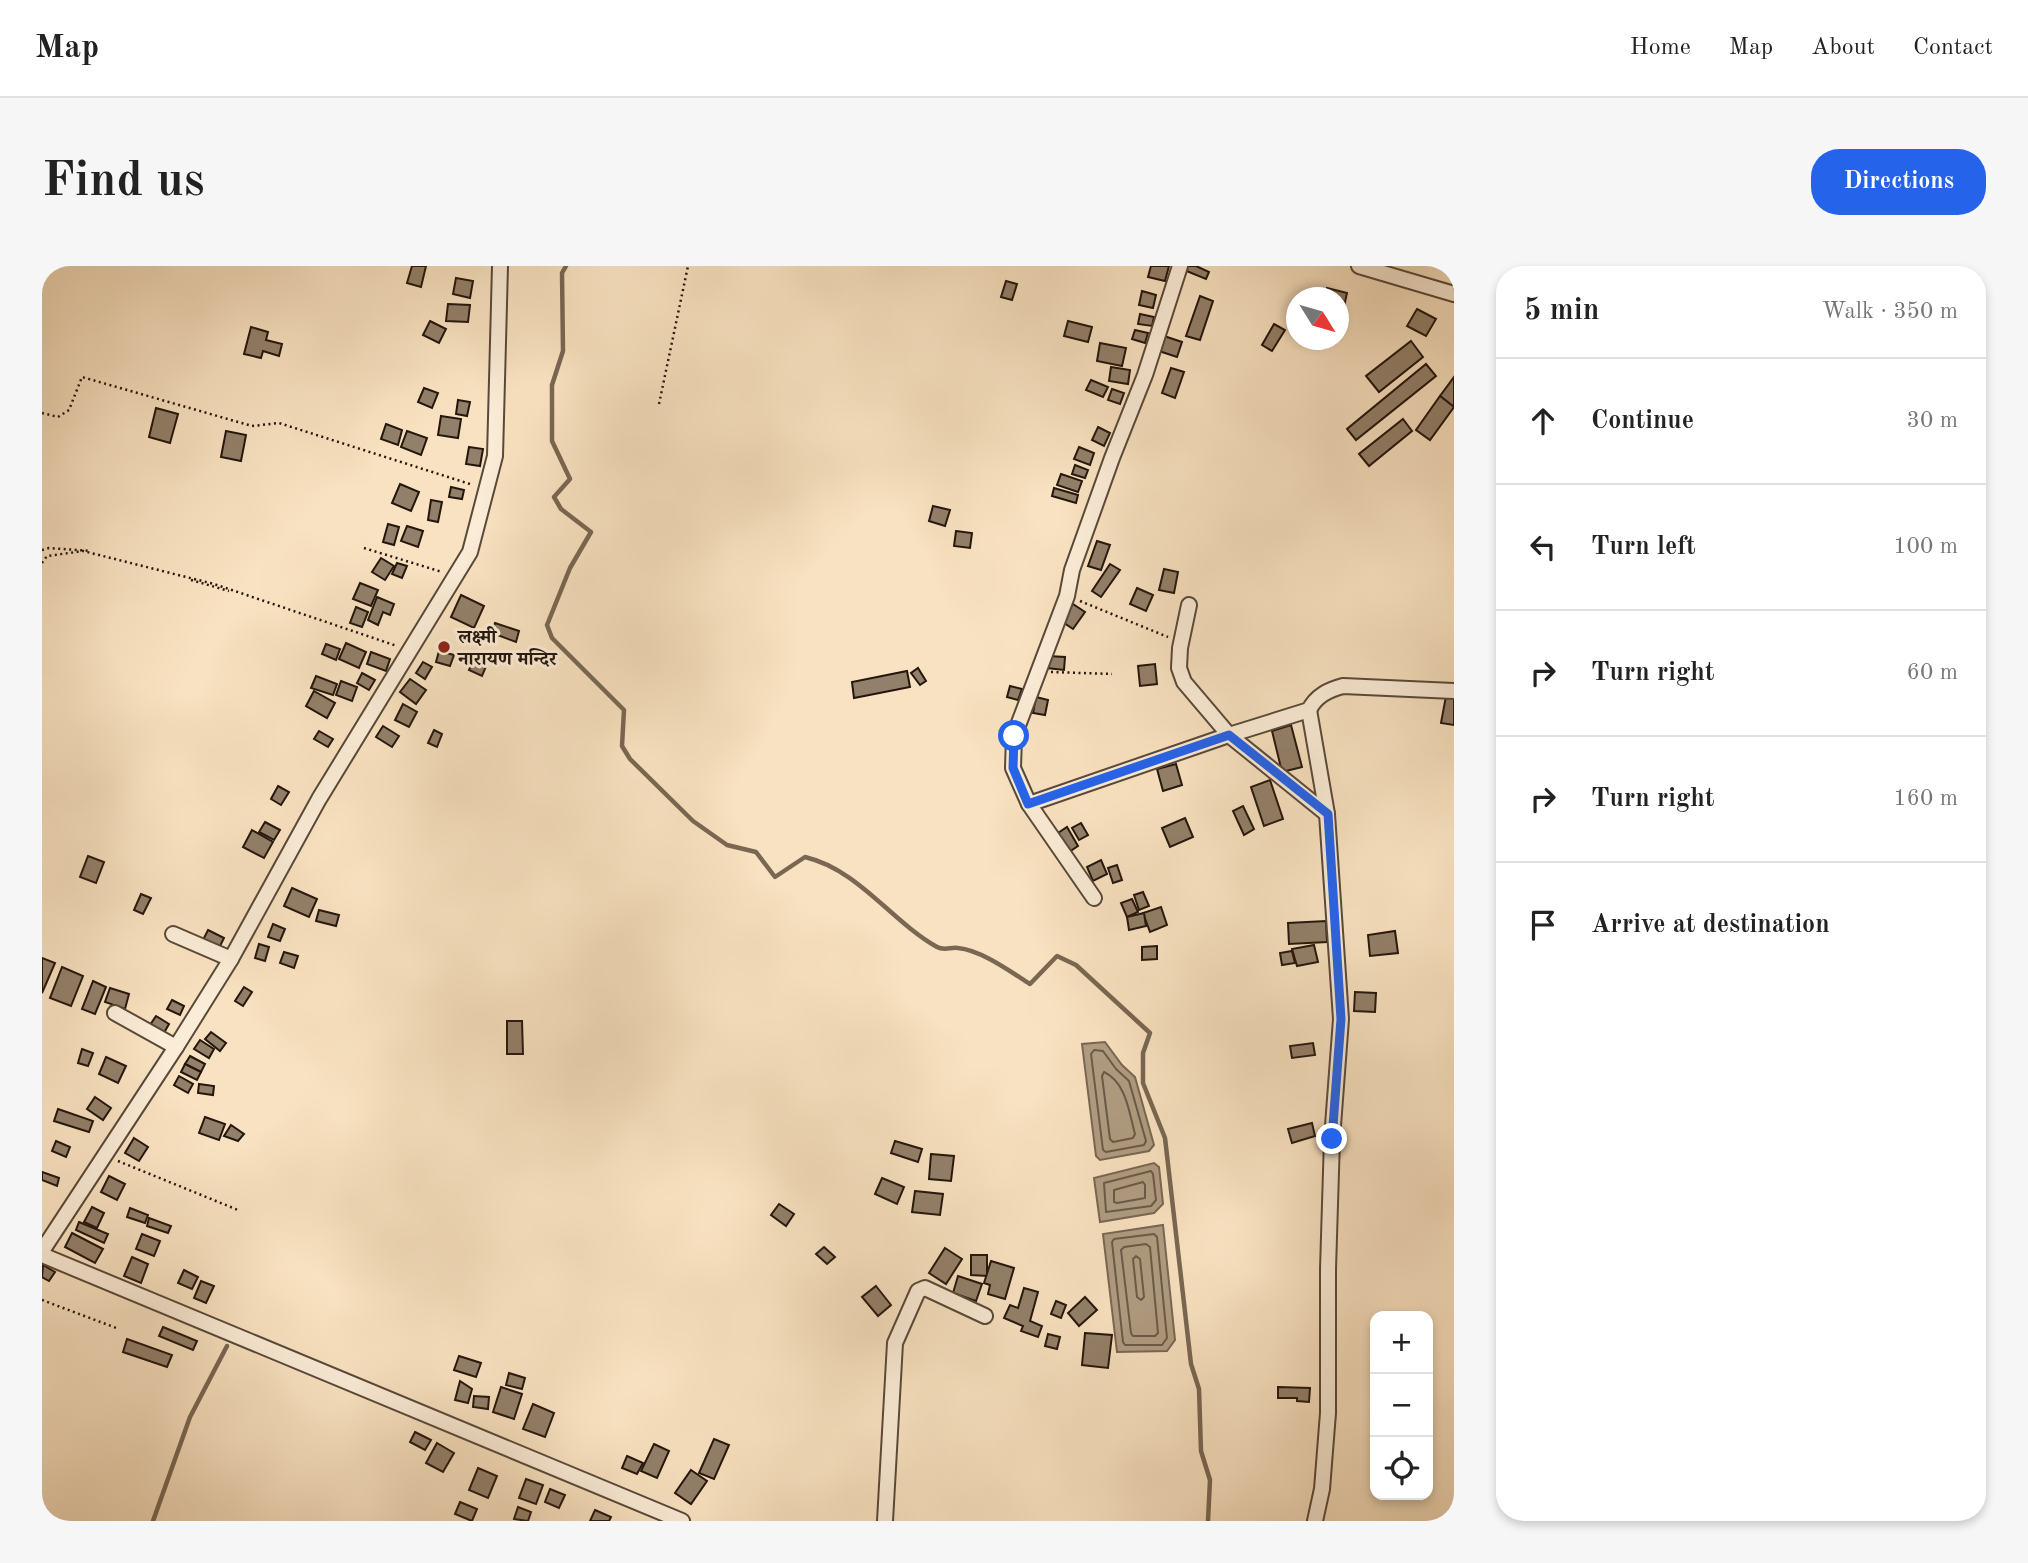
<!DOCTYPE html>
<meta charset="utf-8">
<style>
:root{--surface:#fff;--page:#f6f6f6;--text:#222;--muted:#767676;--line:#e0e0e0;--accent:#2563eb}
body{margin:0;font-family:"Old Standard TT","Noto Serif Devanagari",serif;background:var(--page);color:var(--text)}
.controls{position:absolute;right:21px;bottom:21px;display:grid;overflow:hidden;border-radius:14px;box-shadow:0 4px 10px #0003}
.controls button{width:63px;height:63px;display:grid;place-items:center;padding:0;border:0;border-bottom:2px solid var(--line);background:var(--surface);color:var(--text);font:35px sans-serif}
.compass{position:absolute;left:1244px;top:21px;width:63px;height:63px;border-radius:50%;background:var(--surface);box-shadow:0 4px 10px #0003;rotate:127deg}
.stop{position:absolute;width:21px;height:21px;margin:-16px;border:5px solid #2563eb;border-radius:50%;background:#fff}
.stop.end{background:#2563eb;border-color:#fff;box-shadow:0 2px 7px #0008}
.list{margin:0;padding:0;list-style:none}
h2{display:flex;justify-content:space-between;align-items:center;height:91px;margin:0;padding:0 28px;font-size:30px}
h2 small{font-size:23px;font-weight:400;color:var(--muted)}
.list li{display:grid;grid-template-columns:46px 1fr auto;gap:21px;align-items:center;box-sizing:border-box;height:126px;padding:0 28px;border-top:2px solid var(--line)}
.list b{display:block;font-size:26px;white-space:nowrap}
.list em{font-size:23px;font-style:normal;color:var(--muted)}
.icon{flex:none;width:38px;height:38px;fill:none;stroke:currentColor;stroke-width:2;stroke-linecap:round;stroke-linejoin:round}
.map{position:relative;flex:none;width:1412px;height:1255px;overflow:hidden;border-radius:28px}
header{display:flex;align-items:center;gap:42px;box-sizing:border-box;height:98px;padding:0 35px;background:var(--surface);border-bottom:2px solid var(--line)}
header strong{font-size:33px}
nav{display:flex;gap:38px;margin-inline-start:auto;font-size:24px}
.intro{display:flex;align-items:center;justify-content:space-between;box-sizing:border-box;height:168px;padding:0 42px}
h1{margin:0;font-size:49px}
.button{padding:18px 32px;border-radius:28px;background:var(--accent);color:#fff;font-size:24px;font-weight:700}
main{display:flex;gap:42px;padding:0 42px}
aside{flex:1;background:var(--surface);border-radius:28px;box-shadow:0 4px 10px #0003}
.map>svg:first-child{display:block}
.water{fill:#b19d83;stroke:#796753;stroke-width:2}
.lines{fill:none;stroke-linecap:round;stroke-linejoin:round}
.shore{stroke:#6a5a48;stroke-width:2}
.stream{stroke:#796753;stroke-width:4.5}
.building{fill:#93806a;stroke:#24160c;stroke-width:2}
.minor-casing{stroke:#594939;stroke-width:18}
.path{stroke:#24160c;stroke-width:2.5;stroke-dasharray:2 3.5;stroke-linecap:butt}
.minor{stroke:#fbecd7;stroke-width:14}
.route{stroke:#2563eb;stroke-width:9}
.poi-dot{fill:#8f2418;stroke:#fbecd7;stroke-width:2.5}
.labels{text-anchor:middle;stroke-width:6;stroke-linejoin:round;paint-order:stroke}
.poi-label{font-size:19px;font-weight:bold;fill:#24160c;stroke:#fbecd7;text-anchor:start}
</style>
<header>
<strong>Map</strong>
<nav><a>Home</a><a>Map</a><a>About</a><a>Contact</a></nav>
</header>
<div class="intro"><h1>Find us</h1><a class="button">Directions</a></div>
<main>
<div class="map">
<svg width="1412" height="1255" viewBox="0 0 1412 1255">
<rect width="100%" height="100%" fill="#f9e2c1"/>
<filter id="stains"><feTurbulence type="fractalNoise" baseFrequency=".00286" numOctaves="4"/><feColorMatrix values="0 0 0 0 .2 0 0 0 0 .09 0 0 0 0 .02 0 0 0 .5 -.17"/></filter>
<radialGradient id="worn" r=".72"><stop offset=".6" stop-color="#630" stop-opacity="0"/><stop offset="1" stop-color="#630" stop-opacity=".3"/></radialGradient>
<g class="water">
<polygon points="1063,776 1080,799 1093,811 1112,879 1107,885 1058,894 1054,890 1040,778"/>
<polygon points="1112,897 1117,901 1121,938 1112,947 1058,956 1052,912"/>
<polygon points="1121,959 1133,1074 1125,1085 1075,1086 1061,968"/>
</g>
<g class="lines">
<g class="shore">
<polygon points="1052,784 1061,785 1074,803 1087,815 1104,875 1102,879 1064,886 1061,884 1049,788"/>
<path d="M 1062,806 C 1084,816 1087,846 1093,868 L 1091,872 L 1071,876 L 1068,873 L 1060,810 Z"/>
<polygon points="1109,905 1111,908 1114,934 1109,940 1064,946 1062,917"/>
<polygon points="1101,916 1103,919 1103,932 1075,937 1072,936 1072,924"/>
<polygon points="1112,968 1115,971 1125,1072 1120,1079 1083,1079 1081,1076 1070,976 1072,973"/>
<polygon points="1104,978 1108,981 1116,1067 1113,1070 1091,1070 1089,1067 1079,984 1082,981"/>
<polygon points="1094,990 1098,993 1102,1031 1099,1034 1095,1031 1091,993"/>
</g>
<g class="stream">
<path d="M 524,0 L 520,7 L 521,85 L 510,119 L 510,175 L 528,213 L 512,231 L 519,243 L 549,266 L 528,302 L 505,359 L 510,372 L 582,444 L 580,480 L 588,493 L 651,555 L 685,579 L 714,586 L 733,611 L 763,591 C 817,604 849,655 895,681 C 902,685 909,681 916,682 C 939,684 969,706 988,718 L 1015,690 L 1034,699 L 1108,767 L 1101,787 L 1101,817 L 1123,872 L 1149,1098 L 1157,1123 L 1159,1185 L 1168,1214 L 1166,1255"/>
<polyline points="111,1255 148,1151 185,1080"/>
</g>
</g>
<g class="building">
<polygon points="370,0 384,0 379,21 365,17"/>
<polygon points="1109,0 1127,0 1123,15 1106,11"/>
<polygon points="1144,0 1154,0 1167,6 1164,13 1142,4"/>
<polygon points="414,12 431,15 428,32 411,28"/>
<polygon points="964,15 975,18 970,34 959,31"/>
<polygon points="1285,22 1305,27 1300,50 1296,49 1296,32 1283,32"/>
<polygon points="1100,25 1114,29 1111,42 1097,39"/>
<polygon points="1158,30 1171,35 1158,74 1144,70"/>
<polygon points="406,38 428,39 426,56 404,55"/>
<polygon points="1375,43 1394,53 1384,70 1365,60"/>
<polygon points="1098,48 1112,51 1110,60 1096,58"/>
<polygon points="388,55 404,63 397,77 381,69"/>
<polygon points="1026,55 1050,61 1046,76 1022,70"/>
<polygon points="1232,58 1243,64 1230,85 1220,79"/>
<polygon points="209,61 226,66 224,74 240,78 237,90 221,85 219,92 202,88"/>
<polygon points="1093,64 1106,67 1103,77 1090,73"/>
<polygon points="1122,70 1140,76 1135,91 1117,85"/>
<polygon points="1369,75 1381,91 1337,126 1324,110"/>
<polygon points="1058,77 1084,82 1080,100 1055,95"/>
<polygon points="1384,98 1394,110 1314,174 1305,163"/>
<polygon points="1069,101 1088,104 1086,118 1067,115"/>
<polygon points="1129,102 1142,106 1133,132 1120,127"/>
<polygon points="1412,111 1412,141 1398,130"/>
<polygon points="1049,114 1066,121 1061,131 1044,124"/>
<polygon points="382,122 396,127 390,142 376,136"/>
<polygon points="1070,123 1082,127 1078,138 1066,134"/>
<polygon points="1398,130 1412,141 1388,174 1374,164"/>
<polygon points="416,134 428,136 425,150 414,148"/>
<polygon points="114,142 136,148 128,177 107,171"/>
<polygon points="399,150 419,153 416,172 396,169"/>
<polygon points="1361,153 1370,165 1327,200 1317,188"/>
<polygon points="344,158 360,164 356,179 339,173"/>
<polygon points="1056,161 1068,167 1062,180 1050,174"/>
<polygon points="184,165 204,169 199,195 179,191"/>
<polygon points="365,165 385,172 379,189 359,181"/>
<polygon points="427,181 441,183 438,200 424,198"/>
<polygon points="1037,181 1052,187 1048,199 1032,193"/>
<polygon points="1033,199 1046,204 1043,212 1030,208"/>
<polygon points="1019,208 1040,215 1036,226 1015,219"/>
<polygon points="358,218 377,226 369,245 350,237"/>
<polygon points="409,221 422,224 420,233 407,231"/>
<polygon points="1012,222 1036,229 1034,237 1010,230"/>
<polygon points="389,234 400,236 396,256 386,254"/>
<polygon points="891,240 908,244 903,260 887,255"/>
<polygon points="346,258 357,261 352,279 341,276"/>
<polygon points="365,260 381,265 376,281 359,275"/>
<polygon points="914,265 930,267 928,282 912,280"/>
<polygon points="1055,275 1068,279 1059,304 1046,300"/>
<polygon points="339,292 352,300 343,314 330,306"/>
<polygon points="355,297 365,300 360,312 350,308"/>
<polygon points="1068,298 1078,304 1059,331 1050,325"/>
<polygon points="1122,303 1136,306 1132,327 1117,324"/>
<polygon points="318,317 336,324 329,340 311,333"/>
<polygon points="1095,322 1111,329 1104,345 1088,338"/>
<polygon points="419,329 442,340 432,362 409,351"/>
<polygon points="335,331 352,338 348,349 341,346 336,359 326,354"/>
<polygon points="1031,338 1043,346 1031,363 1019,355"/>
<polygon points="314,341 326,346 320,361 308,357"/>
<polygon points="453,357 477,365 474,376 450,367"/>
<polygon points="304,377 324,386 317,402 297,393"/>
<polygon points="284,378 298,383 294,394 280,388"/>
<polygon points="397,385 412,389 408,400 394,396"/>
<polygon points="329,386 348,393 344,405 325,398"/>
<polygon points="1006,390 1023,391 1022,404 1005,402"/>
<polygon points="432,392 445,398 440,410 427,404"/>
<polygon points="381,396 390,401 383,413 374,407"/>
<polygon points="1113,398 1115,418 1098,420 1096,400"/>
<polygon points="876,402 884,415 878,419 869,407"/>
<polygon points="865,405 868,421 812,432 810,416"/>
<polygon points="320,407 333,414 327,424 315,417"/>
<polygon points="274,410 295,418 291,429 269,422"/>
<polygon points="368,413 384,424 374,438 358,426"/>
<polygon points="299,415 315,421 310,435 294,429"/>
<polygon points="968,420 980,423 976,434 965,431"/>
<polygon points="272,425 293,437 285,452 264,440"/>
<polygon points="1404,430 1412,431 1412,459 1399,457"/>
<polygon points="994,431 1006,434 1003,449 991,447"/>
<polygon points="361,438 375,446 367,461 353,454"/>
<polygon points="1249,459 1260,501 1240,506 1230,465"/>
<polygon points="341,460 357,470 350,481 334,471"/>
<polygon points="392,464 400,468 395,481 386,477"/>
<polygon points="277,465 291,473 286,481 272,473"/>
<polygon points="1134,498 1140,519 1121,525 1115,503"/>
<polygon points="1228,514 1241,553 1222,560 1209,521"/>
<polygon points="236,520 247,526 239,539 229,533"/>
<polygon points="1201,540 1212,563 1202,569 1191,545"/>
<polygon points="1143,552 1151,571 1128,581 1120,562"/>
<polygon points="223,556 238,564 232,574 217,566"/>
<polygon points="1039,557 1046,569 1037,574 1030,562"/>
<polygon points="1025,561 1036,580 1027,586 1016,567"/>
<polygon points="210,564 231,576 222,592 201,581"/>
<polygon points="46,590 62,596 54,617 38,611"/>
<polygon points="1059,594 1065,608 1051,615 1045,601"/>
<polygon points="1075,599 1080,614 1071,617 1066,602"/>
<polygon points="250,622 275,633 267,651 242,640"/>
<polygon points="1101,626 1107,640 1097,644 1092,629"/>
<polygon points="99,628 109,632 101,648 92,644"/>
<polygon points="1090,633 1096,646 1085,651 1079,637"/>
<polygon points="1119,641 1125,659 1108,666 1101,647"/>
<polygon points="277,644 297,649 294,660 274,655"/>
<polygon points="1102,647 1104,660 1087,664 1085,651"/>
<polygon points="1284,655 1285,676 1247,678 1246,657"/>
<polygon points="231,658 243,663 238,675 226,671"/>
<polygon points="166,664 182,672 177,682 161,674"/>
<polygon points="1353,665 1356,687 1328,690 1326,669"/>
<polygon points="217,678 227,681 223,695 213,692"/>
<polygon points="1272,679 1276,696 1255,700 1250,683"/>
<polygon points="1115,680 1115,693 1100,694 1100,681"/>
<polygon points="1250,685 1253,697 1240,699 1238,687"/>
<polygon points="242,686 256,690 252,702 238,697"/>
<polygon points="0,692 13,697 0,727"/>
<polygon points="20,701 41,710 29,740 8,732"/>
<polygon points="51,715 64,721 53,748 40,743"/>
<polygon points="202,721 210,726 201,740 193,735"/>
<polygon points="68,722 87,728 83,743 63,736"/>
<polygon points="1313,726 1334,727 1333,746 1312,745"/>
<polygon points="130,734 142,740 138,749 125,743"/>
<polygon points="114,750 127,758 122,767 108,759"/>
<polygon points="465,755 480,755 481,788 465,788"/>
<polygon points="169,766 184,777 178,785 163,773"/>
<polygon points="158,774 172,783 167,792 152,783"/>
<polygon points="1271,777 1273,789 1250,792 1248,780"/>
<polygon points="40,783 51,787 46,800 36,797"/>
<polygon points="148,790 163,798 159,806 143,798"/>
<polygon points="64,791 84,800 76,817 57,808"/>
<polygon points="143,798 159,806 155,814 139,806"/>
<polygon points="137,810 151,818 146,827 132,819"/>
<polygon points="157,818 172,820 171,829 156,827"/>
<polygon points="53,831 69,842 61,854 45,843"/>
<polygon points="16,843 51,855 47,866 12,855"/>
<polygon points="163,851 183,858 177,874 157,867"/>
<polygon points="1270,857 1273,870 1250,877 1246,863"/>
<polygon points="189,859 202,868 196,875 182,870"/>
<polygon points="92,872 106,881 97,895 83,887"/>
<polygon points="14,875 28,881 24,891 10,885"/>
<polygon points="853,875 880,883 876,896 849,887"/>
<polygon points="889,888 912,890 909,915 887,913"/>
<polygon points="0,906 17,912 15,920 0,914"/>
<polygon points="67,910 83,918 75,934 59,926"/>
<polygon points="840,912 862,921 855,938 833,928"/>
<polygon points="873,925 901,928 898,949 870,946"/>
<polygon points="737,938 752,948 744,960 729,949"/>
<polygon points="50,941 62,947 55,962 42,956"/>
<polygon points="88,942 106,949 103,957 85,951"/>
<polygon points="107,952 129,960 126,967 105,960"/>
<polygon points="37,956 66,968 62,977 34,964"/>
<polygon points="30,967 61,983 53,997 23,981"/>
<polygon points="100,968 118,975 112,990 94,983"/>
<polygon points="782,981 793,991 785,998 774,988"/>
<polygon points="903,982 920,993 904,1018 887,1007"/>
<polygon points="929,989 945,989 945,1010 929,1009"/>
<polygon points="90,991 106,998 99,1017 82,1010"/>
<polygon points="949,995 972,1002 963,1033 946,1028 948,1019 942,1017"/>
<polygon points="1,999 13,1006 7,1015 0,1011"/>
<polygon points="142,1004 156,1011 150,1023 136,1017"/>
<polygon points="916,1010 940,1018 934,1035 911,1027"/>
<polygon points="159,1015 172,1020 164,1037 152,1032"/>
<polygon points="834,1020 849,1039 836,1050 820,1031"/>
<polygon points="982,1022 996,1026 988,1055 1000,1060 996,1071 979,1065 981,1060 962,1052 968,1039 976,1042"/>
<polygon points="1043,1031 1055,1044 1037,1060 1026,1047"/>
<polygon points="1014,1035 1024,1039 1019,1052 1009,1048"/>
<polygon points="121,1061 155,1075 151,1084 117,1070"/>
<polygon points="1043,1067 1070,1069 1066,1102 1040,1099"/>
<polygon points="1006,1068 1018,1071 1015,1083 1003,1080"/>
<polygon points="85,1073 130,1089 125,1101 81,1086"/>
<polygon points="417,1090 439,1097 434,1111 412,1104"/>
<polygon points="467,1107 483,1112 480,1123 464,1119"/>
<polygon points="418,1115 430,1123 426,1137 413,1134"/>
<polygon points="459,1121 480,1128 472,1153 451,1146"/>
<polygon points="1236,1121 1268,1122 1267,1136 1255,1135 1255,1132 1236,1132"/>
<polygon points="432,1130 447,1131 446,1143 431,1141"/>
<polygon points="491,1138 512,1147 503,1171 481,1163"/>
<polygon points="373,1166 389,1174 383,1184 368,1176"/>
<polygon points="672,1173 687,1179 672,1213 657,1207"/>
<polygon points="395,1177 412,1187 401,1206 384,1197"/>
<polygon points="612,1178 627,1185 615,1212 599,1205"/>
<polygon points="585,1190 601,1197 595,1208 580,1202"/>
<polygon points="436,1202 455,1210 446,1232 427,1224"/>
<polygon points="649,1204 665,1215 649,1238 633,1227"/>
<polygon points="484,1213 501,1219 494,1238 477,1232"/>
<polygon points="508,1223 523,1229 517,1242 503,1236"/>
<polygon points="418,1236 435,1243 430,1255 413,1248"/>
<polygon points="476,1241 489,1246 486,1255 472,1253"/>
<polygon points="553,1244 569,1251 567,1255 548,1255"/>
</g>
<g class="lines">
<g class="minor-casing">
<g id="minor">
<polyline points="1317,0 1412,28"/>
<polyline points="1147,339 1138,382 1137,402 1142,416 1187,469 1285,548"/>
<polyline points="1267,444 1285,548 1299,753 1290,873 1286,1003 1286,1147 1280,1223 1273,1255"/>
<path d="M 987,538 L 1187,469 L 1267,444 C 1274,430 1286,424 1301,420 L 1412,425"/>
<polyline points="1052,632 987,538 971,502 972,470 1025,330 1030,304 1070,192 1103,109 1138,0"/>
<polyline points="131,668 189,693"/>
<polyline points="73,747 134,781"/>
<polyline points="0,985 134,781 189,693 277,533 428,286 453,190 458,0"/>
<polyline points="0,989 640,1255"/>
<polyline points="843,1255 853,1077 876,1025 883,1022 943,1050"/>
</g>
</g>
<g class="path">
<polyline points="617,138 646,0"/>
<polyline points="0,147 16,151 27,144 40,111 210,160 237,157 431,219"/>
<polyline points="322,282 400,306"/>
<polyline points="0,284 7,282 49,285"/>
<polyline points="0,297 5,290 41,285 172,318 355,380"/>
<polyline points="149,314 187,325"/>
<polyline points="1038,335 1126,371"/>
<polyline points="1009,406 1070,408"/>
<polyline points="76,895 196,944"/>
<polyline points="0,1034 77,1063"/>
</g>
<use href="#minor" class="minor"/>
</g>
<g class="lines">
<polyline class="route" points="972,470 971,502 986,538 1187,469 1286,548 1299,753 1290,873"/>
</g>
<circle class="poi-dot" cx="402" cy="381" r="7"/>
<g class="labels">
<g class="poi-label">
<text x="416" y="377">लक्ष्मी<tspan x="416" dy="22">नारायण मन्दिर</tspan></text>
</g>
</g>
<rect width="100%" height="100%" filter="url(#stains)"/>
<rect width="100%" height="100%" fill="url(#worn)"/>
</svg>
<div class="controls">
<button>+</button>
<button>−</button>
<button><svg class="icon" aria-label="locate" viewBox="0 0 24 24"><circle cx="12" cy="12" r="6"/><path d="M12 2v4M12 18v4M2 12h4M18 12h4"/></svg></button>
</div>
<svg class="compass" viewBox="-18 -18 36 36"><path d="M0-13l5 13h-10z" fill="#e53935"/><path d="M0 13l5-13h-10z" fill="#767676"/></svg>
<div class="stop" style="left:972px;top:470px"></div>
<div class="stop end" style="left:1290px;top:873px"></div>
</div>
<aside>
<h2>5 min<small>Walk · 350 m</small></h2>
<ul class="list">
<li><svg class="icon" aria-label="ahead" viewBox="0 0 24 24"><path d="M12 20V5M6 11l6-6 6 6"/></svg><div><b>Continue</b></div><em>30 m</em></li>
<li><svg class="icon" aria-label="left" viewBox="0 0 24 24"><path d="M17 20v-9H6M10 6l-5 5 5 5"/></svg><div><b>Turn left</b></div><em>100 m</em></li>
<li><svg class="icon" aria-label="right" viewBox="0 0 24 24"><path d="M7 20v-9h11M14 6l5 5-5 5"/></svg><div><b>Turn right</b></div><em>60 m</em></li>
<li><svg class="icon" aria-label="right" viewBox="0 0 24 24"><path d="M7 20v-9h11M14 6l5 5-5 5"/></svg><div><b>Turn right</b></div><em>160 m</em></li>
<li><svg class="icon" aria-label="arrive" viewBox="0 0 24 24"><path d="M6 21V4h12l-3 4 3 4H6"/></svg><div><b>Arrive at destination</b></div></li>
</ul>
</aside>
</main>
